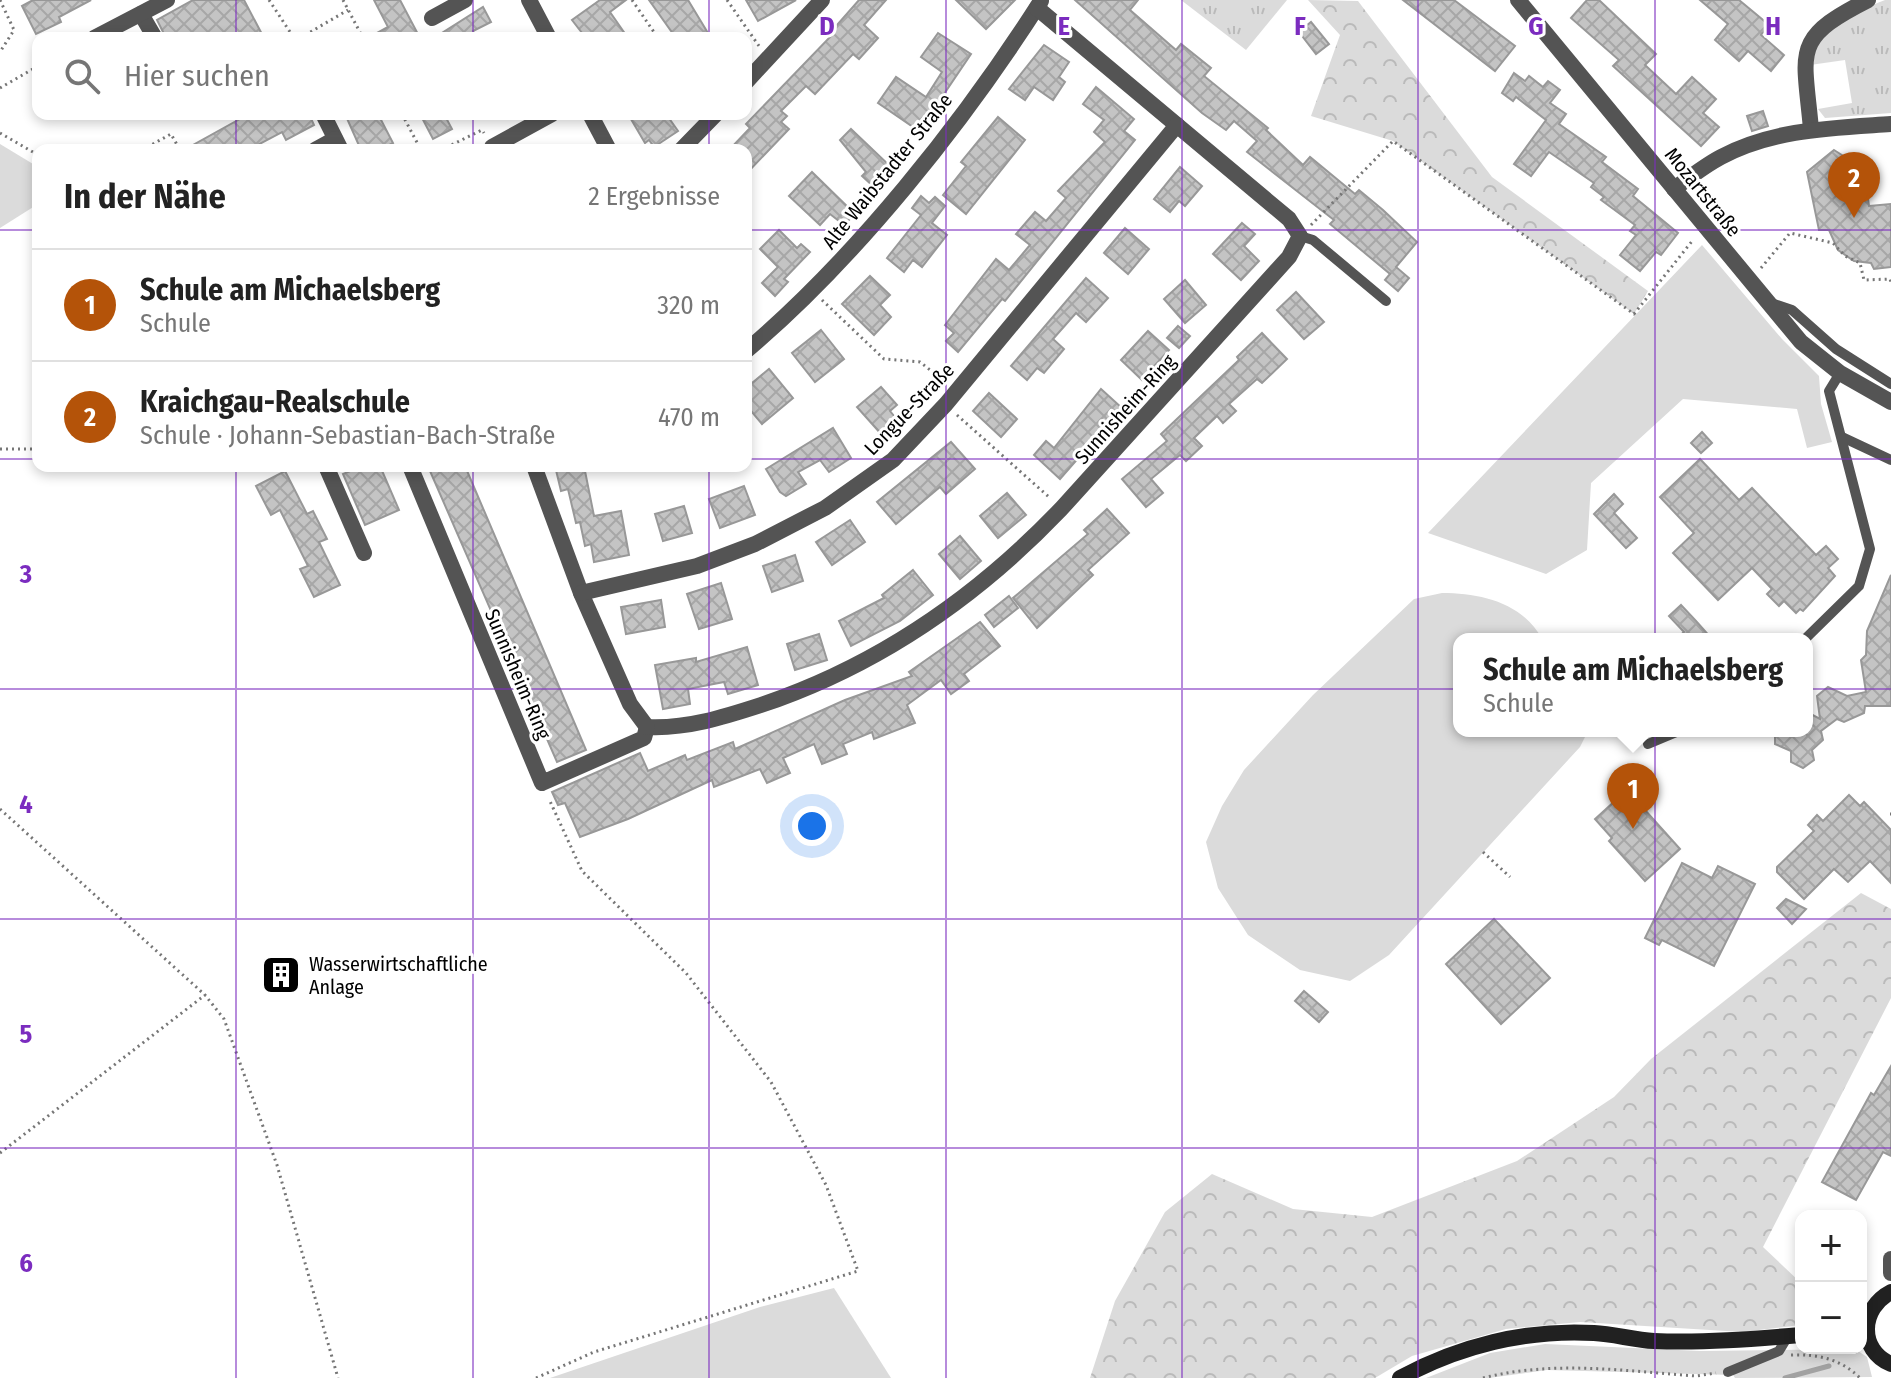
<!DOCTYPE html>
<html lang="de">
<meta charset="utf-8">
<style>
:root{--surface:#fff;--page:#f2f2f2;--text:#222;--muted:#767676;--line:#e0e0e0;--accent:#b45309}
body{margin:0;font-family:"Fira Sans Condensed",sans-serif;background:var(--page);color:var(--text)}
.controls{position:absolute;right:24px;bottom:24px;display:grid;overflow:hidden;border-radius:16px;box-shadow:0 4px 12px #0003}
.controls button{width:72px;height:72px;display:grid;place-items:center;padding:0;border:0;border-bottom:2px solid var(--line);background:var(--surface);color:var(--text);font:40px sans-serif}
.you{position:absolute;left:812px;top:826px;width:28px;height:28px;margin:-20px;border:6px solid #fff;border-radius:50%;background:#1a73e8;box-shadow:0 0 0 12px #1a73e833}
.badge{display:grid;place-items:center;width:52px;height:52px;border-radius:50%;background:var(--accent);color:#fff;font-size:26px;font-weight:700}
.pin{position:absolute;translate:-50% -66px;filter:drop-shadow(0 2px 4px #0008)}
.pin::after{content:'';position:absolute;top:42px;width:28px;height:24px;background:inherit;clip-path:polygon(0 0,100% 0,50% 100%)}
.popup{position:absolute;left:1453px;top:633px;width:360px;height:104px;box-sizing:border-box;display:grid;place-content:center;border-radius:16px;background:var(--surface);filter:drop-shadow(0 2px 6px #0005);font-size:26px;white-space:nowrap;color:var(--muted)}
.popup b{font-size:30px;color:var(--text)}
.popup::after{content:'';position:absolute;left:50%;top:100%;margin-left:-16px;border:16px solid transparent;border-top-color:var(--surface)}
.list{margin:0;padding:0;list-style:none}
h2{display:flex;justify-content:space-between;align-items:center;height:104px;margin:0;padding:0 32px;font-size:34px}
h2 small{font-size:26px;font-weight:400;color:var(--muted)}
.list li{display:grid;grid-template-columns:52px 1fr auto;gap:24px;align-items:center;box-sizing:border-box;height:112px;padding:0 32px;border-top:2px solid var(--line)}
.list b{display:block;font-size:30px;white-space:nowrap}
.list p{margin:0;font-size:26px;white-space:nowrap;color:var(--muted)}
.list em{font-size:26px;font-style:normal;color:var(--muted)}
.icon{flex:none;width:44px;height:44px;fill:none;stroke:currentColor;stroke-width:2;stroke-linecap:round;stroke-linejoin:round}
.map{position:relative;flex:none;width:1891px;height:1378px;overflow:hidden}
.search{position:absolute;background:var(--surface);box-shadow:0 4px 12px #0003;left:32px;top:32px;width:720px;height:88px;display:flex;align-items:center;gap:20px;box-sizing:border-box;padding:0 28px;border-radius:16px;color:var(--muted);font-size:30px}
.panel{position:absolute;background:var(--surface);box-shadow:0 4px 12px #0003;left:32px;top:144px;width:720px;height:328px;border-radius:16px}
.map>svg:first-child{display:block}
.grass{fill:#dbdbdb}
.forest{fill:url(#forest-crowns)}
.park{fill:url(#park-tufts)}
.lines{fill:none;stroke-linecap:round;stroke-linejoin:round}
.stream{stroke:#a2a2a2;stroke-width:5}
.building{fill:url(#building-cross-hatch);stroke:#989898;stroke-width:2}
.path{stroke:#767676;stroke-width:3;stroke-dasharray:2 4;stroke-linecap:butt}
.service{stroke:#545454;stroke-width:10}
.minor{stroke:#545454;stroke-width:16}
.secondary{stroke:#212121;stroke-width:16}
.grid{fill:none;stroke:#7b2cbf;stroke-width:2;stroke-opacity:0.55}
.labels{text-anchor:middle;stroke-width:6;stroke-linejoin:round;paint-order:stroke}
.street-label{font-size:20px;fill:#000;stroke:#fff}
.poi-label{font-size:20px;fill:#000;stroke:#fff;text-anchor:start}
.grid-label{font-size:26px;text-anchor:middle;font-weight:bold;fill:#7b2cbf;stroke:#fff;stroke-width:6;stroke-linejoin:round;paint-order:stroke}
</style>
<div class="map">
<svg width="1891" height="1378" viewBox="0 0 1891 1378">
<defs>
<pattern id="forest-crowns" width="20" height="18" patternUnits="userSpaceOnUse" patternTransform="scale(2)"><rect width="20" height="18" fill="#dbdbdb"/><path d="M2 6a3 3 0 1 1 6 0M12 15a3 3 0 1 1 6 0" fill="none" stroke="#bababa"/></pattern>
<pattern id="park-tufts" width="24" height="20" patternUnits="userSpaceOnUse" patternTransform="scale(2)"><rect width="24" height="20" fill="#dbdbdb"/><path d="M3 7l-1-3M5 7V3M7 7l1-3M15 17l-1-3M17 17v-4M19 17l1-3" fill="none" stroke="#bababa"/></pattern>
<pattern id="building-cross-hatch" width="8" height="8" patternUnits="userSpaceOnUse" patternTransform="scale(2)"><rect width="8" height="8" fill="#c4c4c4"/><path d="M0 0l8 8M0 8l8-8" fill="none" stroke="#a7a7a7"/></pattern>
</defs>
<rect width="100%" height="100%" fill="#fff"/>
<g class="grass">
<polygon points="0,144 38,167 38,204 0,228"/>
<polygon points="1702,245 1782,339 1819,376 1821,404 1832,442 1807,448 1797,409 1683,399 1591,483 1587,550 1546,574 1428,533"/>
<path d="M 1442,593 C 1481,593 1523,603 1542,639 L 1459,639 L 1459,731 L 1588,731 L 1580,747 L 1389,955 L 1350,981 L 1300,970 L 1248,935 L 1218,888 L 1206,842 L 1222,806 L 1244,770 L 1313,695 L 1414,599 Z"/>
<polygon points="834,1288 891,1378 550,1378 760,1307"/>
<polygon points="1545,1344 1700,1351 1855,1349 1867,1357 1872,1377 1735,1378 1733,1375 1547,1370 1489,1378 1426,1378 1490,1353"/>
</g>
<g class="forest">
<polygon points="1308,0 1358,1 1492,177 1648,291 1634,314 1393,141 1311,116 1340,35"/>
<polygon points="1861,893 1891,909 1891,998 1763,1247 1801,1283 1801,1325 1742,1332 1580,1322 1506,1329 1412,1356 1375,1378 1090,1378 1115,1301 1165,1212 1212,1174 1293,1209 1372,1217 1517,1161 1614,1097 1651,1059"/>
</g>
<g class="park">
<polygon points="1181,0 1287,0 1246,50"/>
<path d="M 1885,0 L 1891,0 L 1891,113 L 1825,118 L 1818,109 L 1852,103 L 1845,60 L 1810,65 C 1819,27 1851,14 1885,0 Z"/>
</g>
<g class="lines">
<polyline class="stream" points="1785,1378 1829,1366"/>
</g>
<g class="building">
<polygon points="33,0 91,0 59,17 61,22 36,34 22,6"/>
<polygon points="193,0 244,0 264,38 166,38 157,20"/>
<polygon points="374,0 400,0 420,38 368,38 388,27"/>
<polygon points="600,0 626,0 610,12 628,38 586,38 572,20"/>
<polygon points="649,0 688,0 711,38 676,38"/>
<polygon points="746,0 796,0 758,21"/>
<polygon points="859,0 886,0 864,25 878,38 859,59 853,54 815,94 806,86 781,111 787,116 781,122 789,129 746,174 746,150 729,150 750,128 746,124 832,35 830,33"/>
<polygon points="956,0 1015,0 986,29"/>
<polygon points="1075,0 1138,0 1130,10 1176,50 1181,44 1211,68 1204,76 1268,128 1266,130 1303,165 1310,157 1355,194 1359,190 1383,210 1417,242 1396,267 1409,278 1398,291 1385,280 1390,274 1330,224 1334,220 1247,152 1257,141 1234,121 1226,130 1202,113"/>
<polygon points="1403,0 1454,0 1515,46 1495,71"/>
<polygon points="1587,0 1599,0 1656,54 1645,65 1676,94 1692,77 1716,99 1703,113 1719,127 1701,146 1613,66 1619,60 1571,18"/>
<polygon points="1700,0 1739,0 1769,25 1761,35 1784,55 1771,71 1748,51 1739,61 1715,40 1728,24"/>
<polygon points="483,7 491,22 473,31 476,38 434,38"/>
<polygon points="1311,22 1329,44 1316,54 1299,32"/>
<polygon points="938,33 971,54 919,131 878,103 896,77 926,97 942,72 921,57"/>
<polygon points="1044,45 1069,62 1059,77 1065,82 1053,100 1034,87 1025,100 1009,89"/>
<polygon points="1514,73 1525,81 1529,76 1543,87 1548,81 1560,90 1550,103 1566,114 1559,124 1606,157 1602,162 1638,189 1633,196 1678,233 1661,255 1656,252 1640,271 1620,255 1636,235 1630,231 1635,225 1601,200 1604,197 1591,187 1594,183 1549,152 1531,176 1514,164 1546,120 1516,97 1513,101 1502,93"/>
<polygon points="1096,87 1134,119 1124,131 1135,140 1005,301 1002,299 958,352 946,341 954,333 945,325 996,259 1009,270 1030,245 1016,234 1035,212 1046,221 1066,198 1058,191 1105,142 1094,132 1104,120 1083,104"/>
<polygon points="1763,111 1768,126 1752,131 1747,116"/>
<polygon points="249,114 309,114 314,125 286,140 282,132 248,150 184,150"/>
<polygon points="345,114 378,114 393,143 380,150 361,150"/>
<polygon points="420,114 444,114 452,129 433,139"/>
<polygon points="628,114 666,114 678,131 654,147 649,140 645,143"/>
<polygon points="998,117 1025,140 966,214 943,195 966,166 961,162"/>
<polygon points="851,129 892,168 874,187 862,176 866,172 840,140"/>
<polygon points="1834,150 1864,169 1869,206 1891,204 1891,267 1874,269 1871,263 1854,261 1838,250 1829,230 1819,230 1807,172"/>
<polygon points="1180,167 1202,186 1185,206 1179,201 1170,212 1154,199"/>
<polygon points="812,172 855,214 844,225 830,214 820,225 789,196"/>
<polygon points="921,196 929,203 935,197 945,206 932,223 947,235 922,267 913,260 904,272 887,258 921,215 912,208"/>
<polygon points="1242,223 1255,234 1244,246 1259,261 1241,280 1213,254"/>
<polygon points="1125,228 1149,249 1128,274 1104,253"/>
<polygon points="779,230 797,248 801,244 810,252 784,279 788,282 775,296 762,283 778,267 760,249"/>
<polygon points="870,276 890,295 880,305 891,317 874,335 842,304"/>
<polygon points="1086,278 1108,298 1086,322 1076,313 1053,339 1064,349 1044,373 1037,368 1027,380 1011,366"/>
<polygon points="1185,280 1206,305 1185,323 1164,299"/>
<polygon points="1296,292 1324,322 1304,339 1277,310"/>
<polygon points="1178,326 1190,336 1179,348 1167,338"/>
<polygon points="821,330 844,359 815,382 792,353"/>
<polygon points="1148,331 1169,350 1142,380 1121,360"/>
<polygon points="1262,333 1287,359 1262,383 1257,379 1229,404 1236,411 1223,423 1217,416 1194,438 1202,446 1186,461 1180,455 1151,479 1163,493 1146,507 1122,479 1167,441 1161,434 1239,360 1237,357"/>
<polygon points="769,369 793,398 762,424 746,405 746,388"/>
<polygon points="881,387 897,405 890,411 898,421 882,435 857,407"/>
<polygon points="1101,389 1122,408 1060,479 1034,455 1046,441 1054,448"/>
<polygon points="989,393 1017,419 1001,437 973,411"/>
<polygon points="833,428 851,458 829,472 820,460 798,472 806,484 786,496 780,492 766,469"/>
<polygon points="1702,432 1712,443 1701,453 1691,443"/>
<polygon points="951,442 975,469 946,494 940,487 896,524 877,502"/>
<polygon points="1700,459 1739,500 1752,488 1816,555 1826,546 1838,559 1828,568 1835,576 1803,611 1800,609 1796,613 1784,601 1779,606 1767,594 1772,589 1752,568 1718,600 1673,553 1694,533 1660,497"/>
<polygon points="362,466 380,466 399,510 365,525 343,474"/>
<polygon points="441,466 447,466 449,471 465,466 586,750 557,762 430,471"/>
<polygon points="555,466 584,466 594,516 621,511 629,555 594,562 591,544 585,546 580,522 576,523 568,489 561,491"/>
<polygon points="285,471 307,514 313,511 327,539 319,542 340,585 314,597 300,569 308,566 280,510 271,515 256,486"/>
<polygon points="744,486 755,515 720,528 709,499"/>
<polygon points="1007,493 1026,515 998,538 980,516"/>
<polygon points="1614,494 1623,504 1614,513 1637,538 1626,548 1594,514"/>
<polygon points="684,506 692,533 663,541 655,514"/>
<polygon points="1107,509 1129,533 1088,570 1093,575 1037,628 1013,598 1088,534 1084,530"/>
<polygon points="850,520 865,542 832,565 816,542"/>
<polygon points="960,536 981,561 960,579 939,554"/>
<polygon points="795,555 803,581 772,592 763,566"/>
<polygon points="913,570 933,595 900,621 851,646 839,621 884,598 882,595"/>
<polygon points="1891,575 1891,706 1865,706 1864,713 1844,722 1837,719 1821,731 1823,740 1812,750 1814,760 1803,768 1791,762 1791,751 1775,744 1775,731 1807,731 1807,712 1820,719 1817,696 1828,687 1847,696 1866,692 1861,660 1866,655 1867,631"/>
<polygon points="721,583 732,619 699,629 687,594"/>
<polygon points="1009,596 1018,608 994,627 985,615"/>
<polygon points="661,600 665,627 626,634 621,607"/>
<polygon points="1681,605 1696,621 1712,639 1676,639 1684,632 1669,616"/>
<polygon points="980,622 1000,646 964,674 969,681 951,694 941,680 907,705 915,723 874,739 872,732 843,744 847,754 822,764 814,744 783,758 790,773 767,783 760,769 714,787 712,780 628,819 580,837 565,803 558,805 552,792 640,753 648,771 685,755 687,760 733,742 735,749 845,700 912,676 909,672"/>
<polygon points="819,634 827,660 795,670 787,644"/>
<polygon points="747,647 758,685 728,694 724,682 688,689 690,704 663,709 655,665 696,658 696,662"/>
<polygon points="1627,790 1680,849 1645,881 1609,841 1612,838 1595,819"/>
<polygon points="1849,795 1860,806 1864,802 1891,830 1891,883 1870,861 1848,882 1834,869 1804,899 1777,872 1777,867 1814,831 1808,825 1817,815 1823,821"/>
<polygon points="1682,863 1712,878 1718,866 1755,884 1714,966 1662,940 1659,945 1645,938"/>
<polygon points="1786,899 1806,909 1792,924 1777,908"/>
<polygon points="1494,919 1550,978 1501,1024 1446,964"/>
<polygon points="1304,991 1328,1012 1319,1022 1295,1001"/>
<polygon points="1891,1066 1891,1156 1883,1152 1856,1200 1822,1182 1871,1093 1874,1095"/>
</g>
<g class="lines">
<g class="path">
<polyline points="0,0 14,30 0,52"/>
<polyline points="269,0 294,38"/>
<polyline points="343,0 363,38"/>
<polyline points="632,0 658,38"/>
<polyline points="727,0 759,46"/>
<polyline points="300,38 348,10"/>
<polyline points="0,88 38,66"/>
<polyline points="402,114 421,150"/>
<polyline points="0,133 38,155"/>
<polyline points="142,150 171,134 180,150"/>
<polyline points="441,150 482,130 484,133"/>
<polyline points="1311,225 1393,141 1634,314 1693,240"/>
<polyline points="1761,268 1790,233 1833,243 1845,256 1860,263 1864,280 1890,279 1891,282"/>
<polyline points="822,300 884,359 920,362 944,381"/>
<polyline points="957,415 1050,498"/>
<polyline points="0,449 38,449"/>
<polyline points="0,809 205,995 224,1019 277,1165 338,1378"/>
<polyline points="1890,814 1891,814"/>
<polyline points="1483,852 1510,877"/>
<polyline points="0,1153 205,995"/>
<path d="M 1791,1355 C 1818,1354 1841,1359 1860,1378"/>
<polyline points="536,1378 594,1352 858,1271 826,1185 771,1082 686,973 582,871 549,799"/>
<path d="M 1483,1378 C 1554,1360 1625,1371 1696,1376 L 1716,1373"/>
</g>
<g class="service">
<polyline points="1300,236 1313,240 1386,301"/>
<polyline points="1771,303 1792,310 1836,349 1891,384"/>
<polyline points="1842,437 1891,460"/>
<polyline points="1805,639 1859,586 1870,549 1829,391 1840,373"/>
<polyline points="1648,744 1679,731"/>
<polyline points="1728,1372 1779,1351 1788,1336"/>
</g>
<g class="minor">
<polyline points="529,0 549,38"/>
<polyline points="1518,0 1801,342 1840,373 1891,402"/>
<polyline points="141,14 155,38"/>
<polyline points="432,18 465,0"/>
<polyline points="94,38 167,0"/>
<polyline points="746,82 822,0"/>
<polyline points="323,114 341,150"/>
<polyline points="590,114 609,150"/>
<path d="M 1811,129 C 1804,50 1791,39 1868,0"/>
<polyline points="492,147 552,114"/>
<polyline points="315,150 335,139"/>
<polyline points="681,150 716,114"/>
<path d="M 1674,189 C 1689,178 1704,166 1721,157 C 1773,129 1833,128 1891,124"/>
<path d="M 746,351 C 856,258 963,123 1041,1"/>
<polyline points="326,466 364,553"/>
<path d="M 410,466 L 542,783 L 644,738 L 647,727 C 687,729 724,717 761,705 C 877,666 977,597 1061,509 L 1289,257 L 1300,236 L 1289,219 L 1037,8"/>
<polyline points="534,466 581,593 630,704 647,727"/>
<polyline points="581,593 697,566 755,544 825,508 893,460 946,404 1177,125"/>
<polyline points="1891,1259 1891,1273"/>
</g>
<g class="secondary">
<path d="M 1891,1292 C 1860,1308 1858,1350 1891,1364"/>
<path d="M 1400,1378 C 1459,1346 1526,1329 1594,1333 C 1614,1334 1634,1340 1654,1341 C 1702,1343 1753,1339 1801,1335"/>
</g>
</g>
<path class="grid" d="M 236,0 L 236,38M 473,0 L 473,38M 709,0 L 709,38M 946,0 L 946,1378M 1182,0 L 1182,1378M 1418,0 L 1418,1378M 1655,0 L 1655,1378M 236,114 L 236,150M 473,114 L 473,150M 709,114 L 709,150M 0,230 L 38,230M 746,230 L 1891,230M 0,459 L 38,459M 746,459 L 1891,459M 236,466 L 236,1378M 473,466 L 473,1378M 709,466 L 709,1378M 0,689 L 1891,689M 0,919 L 1891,919M 0,1148 L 1891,1148"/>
<defs>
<g id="building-square" transform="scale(2)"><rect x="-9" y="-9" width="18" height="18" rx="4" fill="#000" stroke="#fff"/><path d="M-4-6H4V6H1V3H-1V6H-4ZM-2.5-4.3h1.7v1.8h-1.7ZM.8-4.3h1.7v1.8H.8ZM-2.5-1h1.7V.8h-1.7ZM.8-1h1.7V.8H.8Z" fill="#fff"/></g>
</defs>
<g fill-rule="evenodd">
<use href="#building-square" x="281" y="975"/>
</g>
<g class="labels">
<g class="street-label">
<text transform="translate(887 171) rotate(-51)" y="7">Alte Waibstadter Straße</text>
<text transform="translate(1703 192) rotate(51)" y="7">Mozartstraße</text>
<text transform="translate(909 409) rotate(-46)" y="7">Longue-Straße</text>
<text transform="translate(1125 409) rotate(-48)" y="7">Sunnisheim-Ring</text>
<text transform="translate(518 674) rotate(67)" y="7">Sunnisheim-Ring</text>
</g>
<g class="poi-label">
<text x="309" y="971">Wasserwirtschaftliche<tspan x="309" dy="23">Anlage</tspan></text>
</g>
</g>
<g class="grid-label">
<text x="827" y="35">D</text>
<text x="1064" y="35">E</text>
<text x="1300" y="35">F</text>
<text x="1536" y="35">G</text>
<text x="1773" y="35">H</text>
<text x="26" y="583">3</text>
<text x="26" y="813">4</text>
<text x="26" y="1043">5</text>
<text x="26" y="1272">6</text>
</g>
</svg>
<div class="controls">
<button>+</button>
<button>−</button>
</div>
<div class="you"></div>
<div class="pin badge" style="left:1633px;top:829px">1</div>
<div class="popup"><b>Schule am Michaelsberg</b>Schule</div>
<div class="pin badge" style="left:1854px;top:218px">2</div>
<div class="search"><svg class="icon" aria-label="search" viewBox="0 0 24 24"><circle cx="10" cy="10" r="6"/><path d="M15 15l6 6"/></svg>Hier suchen</div>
<section class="panel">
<h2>In der Nähe<small>2 Ergebnisse</small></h2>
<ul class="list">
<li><span class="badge">1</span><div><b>Schule am Michaelsberg</b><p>Schule</p></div><em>320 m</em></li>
<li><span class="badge">2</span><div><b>Kraichgau-Realschule</b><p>Schule · Johann-Sebastian-Bach-Straße</p></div><em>470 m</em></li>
</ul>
</section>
</div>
